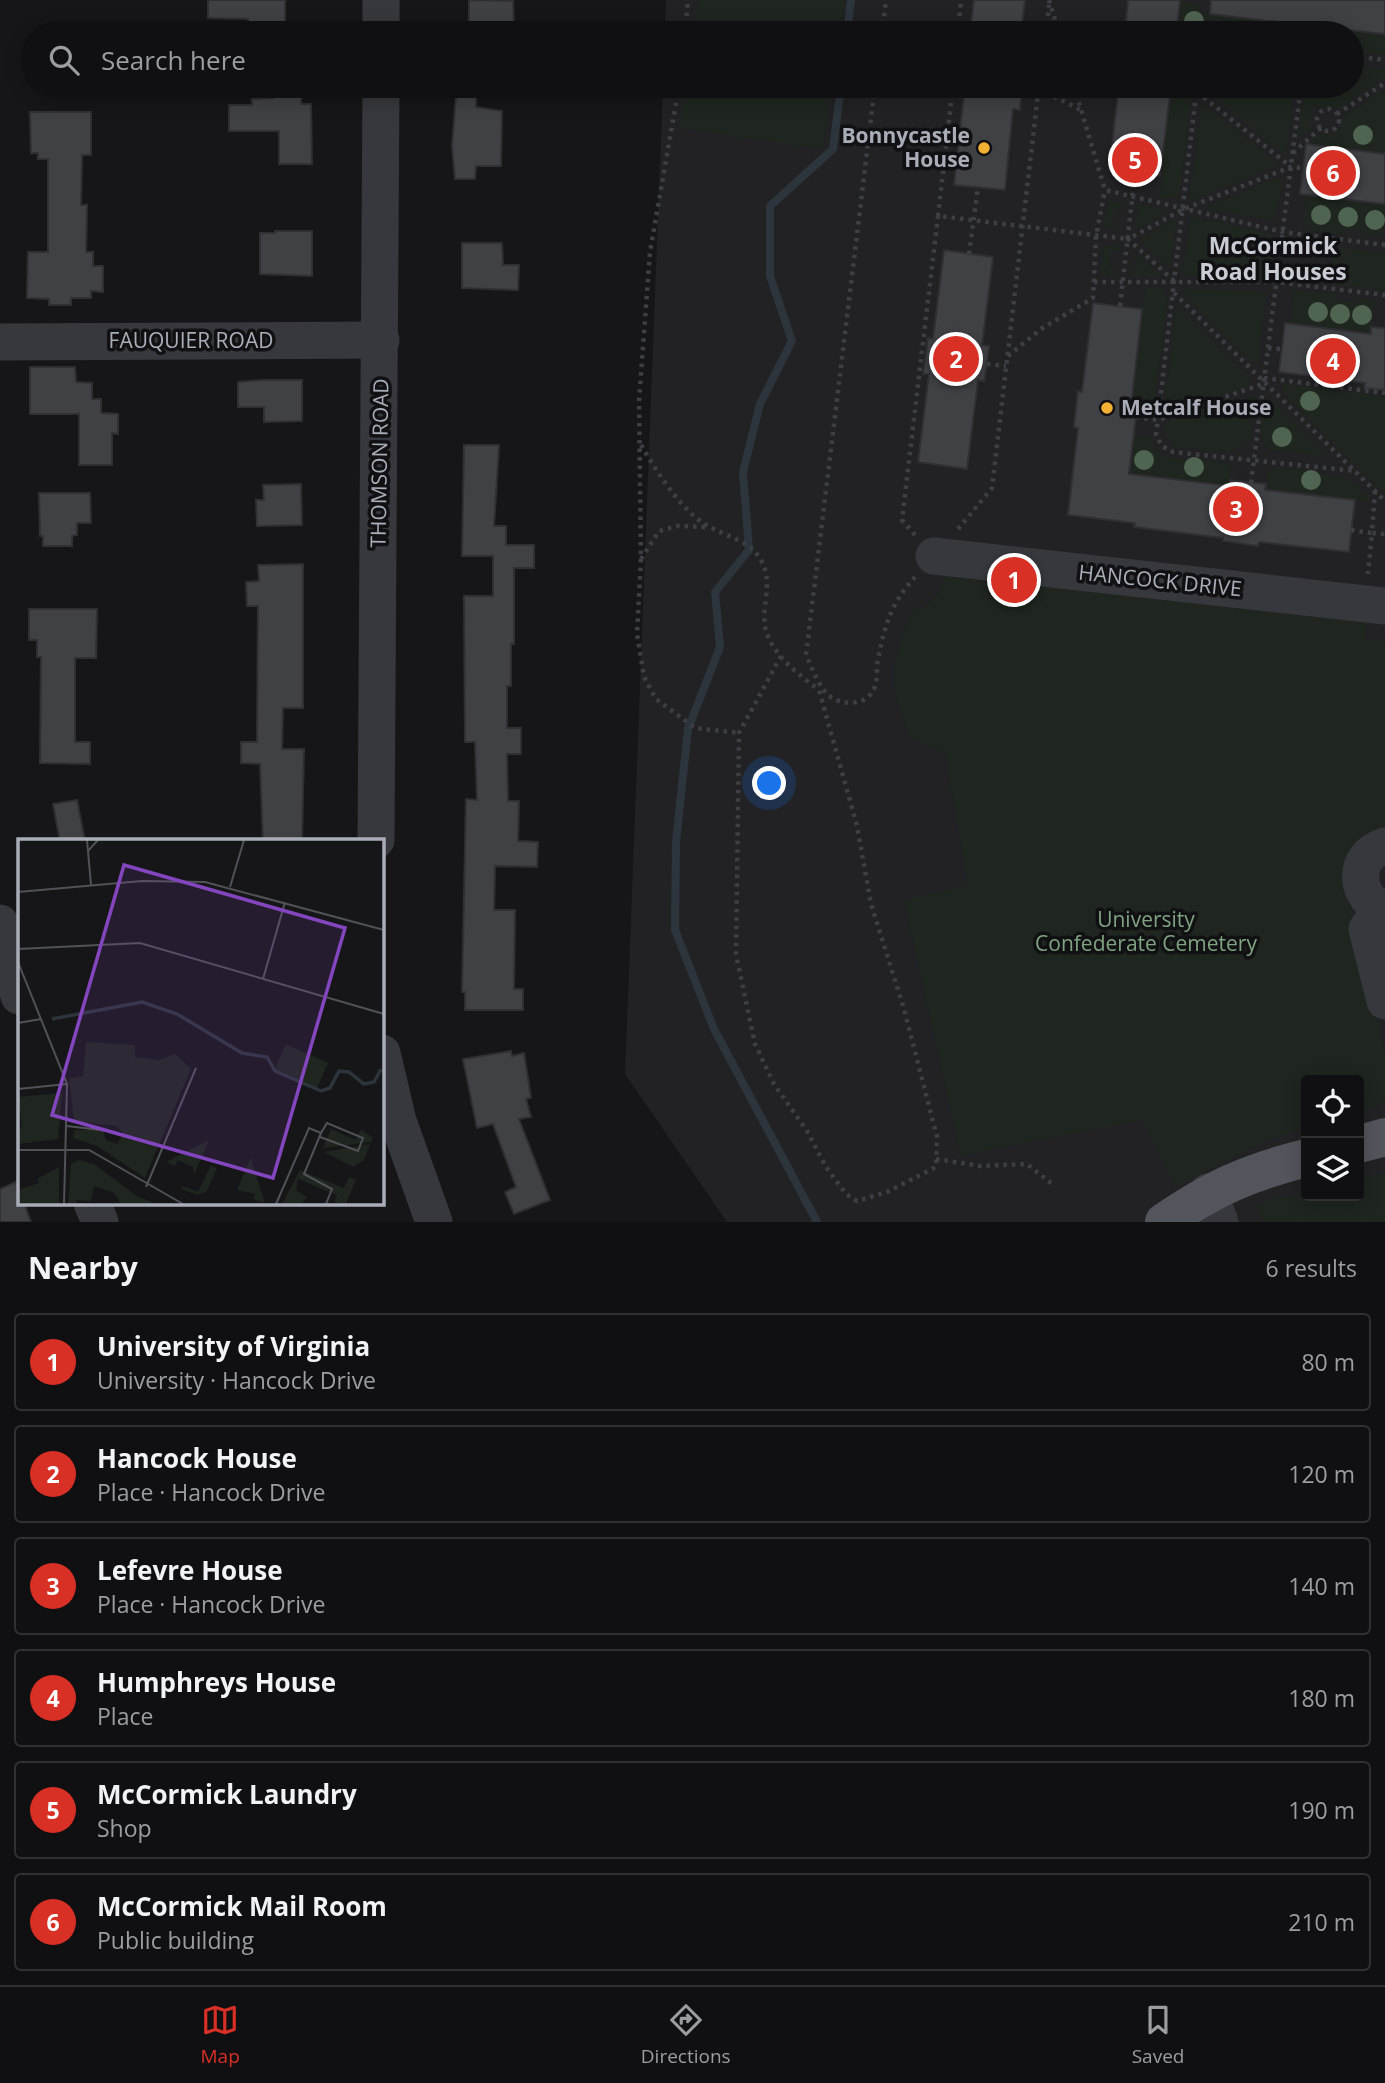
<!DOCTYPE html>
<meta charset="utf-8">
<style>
:root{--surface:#101012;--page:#1e1e20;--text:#f1f3f6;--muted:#9c9d9f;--line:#303032;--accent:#d93025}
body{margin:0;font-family:"Open Sans",sans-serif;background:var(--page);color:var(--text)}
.controls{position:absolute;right:21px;bottom:21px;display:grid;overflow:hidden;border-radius:7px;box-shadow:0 4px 18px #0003}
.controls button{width:63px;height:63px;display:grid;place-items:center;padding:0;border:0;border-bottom:2px solid var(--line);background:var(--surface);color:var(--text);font:35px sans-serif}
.you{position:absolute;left:770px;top:784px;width:24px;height:24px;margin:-18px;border:5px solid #fff;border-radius:50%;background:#1a73e8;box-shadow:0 0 0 10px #1a73e833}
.badge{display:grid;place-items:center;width:46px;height:46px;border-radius:50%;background:var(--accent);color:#fff;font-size:23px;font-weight:700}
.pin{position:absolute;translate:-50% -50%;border:4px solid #fff;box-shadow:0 2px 7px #0006}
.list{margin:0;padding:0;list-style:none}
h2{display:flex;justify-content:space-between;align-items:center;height:91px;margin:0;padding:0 28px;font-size:30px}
h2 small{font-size:23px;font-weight:400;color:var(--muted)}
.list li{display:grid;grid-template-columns:46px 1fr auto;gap:21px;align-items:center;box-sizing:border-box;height:98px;margin:0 14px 14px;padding:0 14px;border:2px solid var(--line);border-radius:7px}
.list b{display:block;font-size:26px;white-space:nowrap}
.list p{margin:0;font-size:23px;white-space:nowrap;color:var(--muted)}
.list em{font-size:23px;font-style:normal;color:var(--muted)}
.icon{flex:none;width:38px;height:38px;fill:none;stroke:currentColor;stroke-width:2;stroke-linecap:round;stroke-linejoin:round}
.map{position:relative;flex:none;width:1385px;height:1222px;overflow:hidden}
.search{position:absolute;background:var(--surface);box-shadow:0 4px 18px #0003;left:21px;right:21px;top:21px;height:77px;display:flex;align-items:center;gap:18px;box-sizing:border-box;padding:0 24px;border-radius:38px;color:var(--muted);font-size:26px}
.sheet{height:763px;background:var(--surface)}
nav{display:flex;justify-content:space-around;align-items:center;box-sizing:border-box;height:98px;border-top:2px solid var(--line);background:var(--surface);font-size:19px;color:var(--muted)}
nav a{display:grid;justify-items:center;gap:4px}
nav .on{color:var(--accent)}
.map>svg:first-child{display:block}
.built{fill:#222225;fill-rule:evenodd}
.green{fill:#1e261f}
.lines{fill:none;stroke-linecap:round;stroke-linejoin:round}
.stream{stroke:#2c353c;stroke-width:8}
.building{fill:#404145;stroke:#303034;stroke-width:2}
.path{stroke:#3d3f44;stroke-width:4.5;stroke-dasharray:3.5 5;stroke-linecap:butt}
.minor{stroke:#37383d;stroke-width:37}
.major{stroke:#53555c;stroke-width:38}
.tree{fill:#506452}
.poi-dot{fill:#f2b134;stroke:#111113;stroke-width:2.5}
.labels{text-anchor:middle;stroke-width:7;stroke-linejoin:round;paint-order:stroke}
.poi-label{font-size:21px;font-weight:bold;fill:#a8adb8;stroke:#111113;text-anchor:end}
.street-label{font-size:21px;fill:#a8adb8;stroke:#111113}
.park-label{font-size:21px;fill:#7fa381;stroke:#111113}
.neighbourhood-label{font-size:23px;font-weight:bold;fill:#c9ccd4;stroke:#111113}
.inset-river{fill:none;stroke:#2c353c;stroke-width:3.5}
.inset-road{fill:none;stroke:#505258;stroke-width:2}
.view{fill:#8446be;fill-opacity:0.15;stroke:#8446be;stroke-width:3.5}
.inset-edge{fill:none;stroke:#a8adb8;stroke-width:3.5}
</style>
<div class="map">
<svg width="1385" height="1222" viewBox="0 0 1385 1222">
<rect width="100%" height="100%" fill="#161618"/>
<path class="built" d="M 666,0 L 1385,0 L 1385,1222 L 727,1222 L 625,1074 L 663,86 L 1352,86 L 1352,33 L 665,33 ZM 1306,1080 L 1359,1080 L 1359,1196 L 1306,1196 Z"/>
<g class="green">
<polygon points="698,0 845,0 840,33 693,33"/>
<polygon points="1180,2 1199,4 1198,13 1286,23 1285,33 1176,33"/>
<polygon points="1321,27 1385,34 1385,55 1352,51 1352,33 1320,33"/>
<polygon points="1352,65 1385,70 1385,78 1339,108 1318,107 1312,112 1311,129 1297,138 1305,86 1352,86"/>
<polygon points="685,86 832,86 823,149 679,128"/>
<polygon points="1203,86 1293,86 1286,157 1203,87"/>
<polygon points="1170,88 1188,89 1192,95 1180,192 1177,197 1160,199"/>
<polygon points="1385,90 1385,154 1306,144 1322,133 1332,135 1339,131 1343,116"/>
<polygon points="1202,103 1280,164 1189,202"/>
<polygon points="1278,177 1283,183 1275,221 1205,208"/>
<polygon points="1306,195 1385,204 1383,238 1362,236 1364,231 1347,229 1346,235 1310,231 1303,223"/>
<polygon points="1108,200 1126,205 1123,210 1115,209 1112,224 1120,228 1118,232 1102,226"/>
<polygon points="1138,203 1167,210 1169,212 1137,229 1133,226 1139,212 1134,207"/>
<polygon points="1191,216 1272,234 1276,243 1272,275 1264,280 1182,275"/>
<polygon points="1173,221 1177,223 1171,269 1138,240"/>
<polygon points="1104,245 1121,248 1119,251 1111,251 1109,267 1118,270 1115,277 1101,274"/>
<polygon points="1334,247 1385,253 1385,290 1331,283 1329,276"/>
<polygon points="1135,254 1161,275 1162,277 1132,277 1129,271 1135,266 1136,260 1132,256"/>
<polygon points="1145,288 1163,288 1168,299 1155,398 1149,401 1132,398"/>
<polygon points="1188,289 1263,291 1266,294 1258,367 1186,299 1183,294"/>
<polygon points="1295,290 1337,294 1338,300 1354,302 1355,297 1375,301 1371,334 1290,323"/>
<polygon points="1176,305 1251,380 1252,387 1164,412"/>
<polygon points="1286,384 1385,396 1385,494 1282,392 1282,385"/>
<path d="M 1266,396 L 1269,397 L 1329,457 L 1269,450 C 1256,438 1261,411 1266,396 Z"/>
<polygon points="1252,397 1256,397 1251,437 1233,452 1174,447 1163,432 1165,421"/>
<polygon points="1127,433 1151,437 1155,450 1166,457 1228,464 1231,469 1229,486 1141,475 1122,480"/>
<polygon points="1277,467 1347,477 1370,496 1370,502 1265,490 1267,472"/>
<path d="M 946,577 L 1367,617 L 1365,639 L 1385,641 L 1385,830 C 1359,832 1349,848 1344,872 L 1385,1053 L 1385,1101 L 1359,1113 L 1359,1080 L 1306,1080 L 1306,1128 L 1264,1141 L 1176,1186 L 1143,1120 L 961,1156 L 904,900 L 968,885 L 945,753 L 911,738 C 887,687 890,662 913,611 C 931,605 940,595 946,577 Z"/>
<polygon points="1385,1173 1385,1222 1263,1222 1255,1204 1306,1192 1306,1196 1359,1196 1359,1179"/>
</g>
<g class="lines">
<g class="stream">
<polyline points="847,33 851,0"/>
<polyline points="817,1222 714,1029 675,930 676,842 688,729 720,647 715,592 749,550 743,472 760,404 792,341 770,276 770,206 833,149 841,86"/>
</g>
</g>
<g class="building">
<polygon points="208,0 285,0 285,33 248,33 248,19 208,18"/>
<polygon points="469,0 513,1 514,33 469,33"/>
<polygon points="974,0 1025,0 1021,33 970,33"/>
<polygon points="1128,0 1180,0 1176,33 1125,33"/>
<polygon points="1211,0 1385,0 1385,34 1321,27 1320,32 1286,28 1286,23 1210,14"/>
<polygon points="965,86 1022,86 1020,110 1013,109 1005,190 954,185"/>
<polygon points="1119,86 1171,86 1160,176 1109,170"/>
<polygon points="274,95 301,95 301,104 311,104 312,164 279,164 279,131 229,131 229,105 252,105 252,99 274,98"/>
<polygon points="456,97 476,97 476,107 502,111 501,166 476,166 475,179 455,179 452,146"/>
<polygon points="30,112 91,112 91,155 82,155 81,205 87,205 86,252 93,252 93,266 103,266 103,292 91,291 91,298 71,298 71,305 49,305 49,299 27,298 28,252 48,252 48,159 38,159 38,153 31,153"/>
<polygon points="1306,144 1385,154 1385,204 1300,194"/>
<polygon points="275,231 312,231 312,276 260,274 260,233 275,233"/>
<polygon points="462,243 502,243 503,265 519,265 518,290 462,288"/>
<polygon points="944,250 993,257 982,345 989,346 987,364 984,381 978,380 967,469 918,462 929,374 923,374 928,338 933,339"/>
<polygon points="1093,303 1142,309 1132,398 1138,398 1129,474 1229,486 1230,480 1266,484 1265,490 1355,500 1349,552 1259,542 1258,546 1223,541 1223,538 1134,527 1135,523 1068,515 1078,428 1074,427 1078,391 1082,392"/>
<polygon points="1285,323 1371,334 1371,327 1385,328 1385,390 1364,388 1365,383 1279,372"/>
<polygon points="30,367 75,367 76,382 92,383 92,399 101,399 101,413 118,414 118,434 112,433 112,465 79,465 79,414 30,414"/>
<polygon points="264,380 302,380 302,421 264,422 264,407 238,407 238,382"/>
<polygon points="464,445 499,445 494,526 506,526 506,545 534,545 534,568 514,568 514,644 511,644 511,686 507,686 507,728 521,728 521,754 507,754 508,801 519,801 518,841 538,842 537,867 495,866 494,910 515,910 514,989 523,989 523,1010 465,1010 465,992 462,992 466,799 477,800 475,742 465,742 464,596 493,596 493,556 462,556"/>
<polygon points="301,484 302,525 257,526 256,500 264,500 263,485"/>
<polygon points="39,493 90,493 91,523 77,523 77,535 72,536 72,546 43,546 43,536 40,536"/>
<polygon points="303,564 303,708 283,708 282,749 304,749 302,841 263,841 260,764 241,763 241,742 257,742 258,606 247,606 246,582 259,581 258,565"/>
<polygon points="29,609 97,609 96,658 75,658 75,742 90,742 90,764 40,763 41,657 37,657 37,640 29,640"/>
<polygon points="77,800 85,841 60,841 53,804"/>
<polygon points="511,1051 512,1056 524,1053 531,1098 526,1099 531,1117 519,1119 550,1200 514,1214 505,1192 516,1187 493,1124 477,1128 463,1059"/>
<polygon points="16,1182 19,1203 24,1203 31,1222 0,1222 0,1189"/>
</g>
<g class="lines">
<g class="path">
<polyline points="1049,0 1059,33"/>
<polyline points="685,33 688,0"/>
<polyline points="882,33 886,0"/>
<polyline points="958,33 961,0"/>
<polyline points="1046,33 1049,5"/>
<polyline points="1308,33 1308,31"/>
<polyline points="1352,56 1385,60"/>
<polyline points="679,86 650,252 639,401 641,560 637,634 644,677 656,699 695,728 739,733"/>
<path d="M 875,86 L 806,655 C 812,668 817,682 826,693 C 839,707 869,707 875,686 C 878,678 876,668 878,659 C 885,625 891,603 915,577"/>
<polyline points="953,86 938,216 1128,239"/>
<polyline points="1022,86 1039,89 1081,110"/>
<polyline points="1074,86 1105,190 1283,232 1385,245"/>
<polyline points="1197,86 1156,435 1162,446 1173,452 1356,471"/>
<polyline points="831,91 874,97"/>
<polyline points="1197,92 1290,166"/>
<circle cx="1328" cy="120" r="11"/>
<polyline points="1337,114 1385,83"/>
<polyline points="1293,153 1321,128"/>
<polyline points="969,254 978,187"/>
<polyline points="1174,281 1128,239 1184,209 1291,167 1303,168"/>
<polyline points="1094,282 1276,282 1385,295"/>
<polyline points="1174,293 1385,501"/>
<polyline points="1120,306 1135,173"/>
<polyline points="1268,348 1281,349"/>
<polyline points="1008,356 1041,329 1093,298 1096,236 1105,190"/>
<polyline points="987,364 1006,366"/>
<polyline points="1264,378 1385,393"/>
<polyline points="1136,417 1158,420 1263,384"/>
<path d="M 641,445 C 658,473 674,500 700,521 C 714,532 747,540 756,553 C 778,580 759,604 766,631 C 773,655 800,676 819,690"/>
<polyline points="1251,483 1301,86"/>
<polyline points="1375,491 1372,533 1385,534"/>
<polyline points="958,529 992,488 1039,86"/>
<polyline points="1351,530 1372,533 1368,574"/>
<polyline points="915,535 902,520 938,216"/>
<polyline points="641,559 659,531 678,526 707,527"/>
<polyline points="781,656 739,733 736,954 755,1044 774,1084 807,1131 826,1167 846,1194 857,1201 887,1192 936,1167 937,1137 904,1009 871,904 857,826 819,690"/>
<polyline points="936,1159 980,1166 1027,1164 1052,1184"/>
</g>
<g class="minor">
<polyline points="381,33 381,0"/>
<polyline points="0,342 381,340"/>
<polyline points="934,556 1385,606"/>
<polyline points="376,840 381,86"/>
<path d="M 1385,846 C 1352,855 1353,899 1385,909"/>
<polyline points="1381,908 1367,929 1385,1001"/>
<polyline points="0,923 19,996"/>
<polyline points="382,1053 398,1121 434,1222"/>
<polyline points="1208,1192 1220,1222"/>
<polyline points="92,1203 100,1222"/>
</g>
<g class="major">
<polyline points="1359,1144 1385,1137"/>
<path d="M 1164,1222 C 1214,1188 1247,1173 1306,1158"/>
</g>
</g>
<g class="tree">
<circle cx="1194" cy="21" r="10"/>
<circle cx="1363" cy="135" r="10"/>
<circle cx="1321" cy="215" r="10"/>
<circle cx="1348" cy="217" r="10"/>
<circle cx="1375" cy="220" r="10"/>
<circle cx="1318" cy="312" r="10"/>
<circle cx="1340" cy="314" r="10"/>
<circle cx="1362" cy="315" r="10"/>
<circle cx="1310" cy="401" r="10"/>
<circle cx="1282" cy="437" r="10"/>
<circle cx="1144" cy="460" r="10"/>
<circle cx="1194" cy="467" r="10"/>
<circle cx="1311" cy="480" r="10"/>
</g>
<g class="poi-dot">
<circle cx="984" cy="148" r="7"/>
<circle cx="1107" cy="408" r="7"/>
</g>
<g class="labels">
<g class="poi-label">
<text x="970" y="143">Bonnycastle<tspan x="970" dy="24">House</tspan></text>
<text x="1121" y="415" text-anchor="start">Metcalf House</text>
</g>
<g class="street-label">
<text x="191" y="348">FAUQUIER ROAD</text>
<text transform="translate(380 463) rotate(-89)" y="7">THOMSON ROAD</text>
<text transform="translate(1160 581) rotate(6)" y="7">HANCOCK DRIVE</text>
</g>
<g class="park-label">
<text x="1146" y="927">University<tspan x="1146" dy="24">Confederate Cemetery</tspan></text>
</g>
<g class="neighbourhood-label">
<text x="1273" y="254">McCormick<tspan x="1273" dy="26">Road Houses</tspan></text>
</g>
</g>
<g transform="translate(18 839)">
<rect width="366" height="366" fill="#161618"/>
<path d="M 68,203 L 117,206 L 117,218 L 141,221 L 157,215 L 173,230 L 127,339 L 79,307 L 55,299 L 57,291 L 85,291 L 88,301 L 99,305 L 105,294 L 99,287 L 56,282 L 51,240 L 65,237 ZM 268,205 L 310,224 L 299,249 L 257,230 ZM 44,254 L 40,300 L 0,305 L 0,290 L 4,289 L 0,258 ZM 313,290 L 338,301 L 343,290 L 355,299 L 353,303 L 305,309 ZM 191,301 L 176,336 L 175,328 L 160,321 L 157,327 L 148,323 ZM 352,305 L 346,321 L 335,328 L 306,313 ZM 233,318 L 234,324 L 247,364 L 235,360 L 237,355 L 219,351 ZM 61,321 L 76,325 L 120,358 L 140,365 L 103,365 L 96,354 L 76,347 L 73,362 L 58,361 L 58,365 L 50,365 L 53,325 ZM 193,326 L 199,329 L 189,352 L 180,356 L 163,350 L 165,347 L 180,353 ZM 41,328 L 41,365 L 0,365 L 0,351 L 21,344 L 19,340 ZM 282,331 L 326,349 L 331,338 L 338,341 L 328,365 L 316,363 L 319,356 L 280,340 L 278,351 L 289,358 L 283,365 L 264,365 Z" fill="#1e261f"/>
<path class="inset-river" d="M 34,180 L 124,163 L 159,175 L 224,214 L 249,218 L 257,232 L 303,252 L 312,249 L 321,232 L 331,233 L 346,245 L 356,243 L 363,230"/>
<path class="inset-road" d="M 69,1 L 70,12 L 80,1M 70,12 L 73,46M 212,48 L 226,1M 0,53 L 124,42 L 187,43 L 366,91M 0,110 L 122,104 L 366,175M 0,123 L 49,245 L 46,365M 245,140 L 267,63M 0,184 L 23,180M 0,250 L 49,245M 49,287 L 91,292M 302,298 L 340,312 L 345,299 L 309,284 L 303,294 L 286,335 L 314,350 L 308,365M 0,311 L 71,311 L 165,365M 128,348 L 178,229M 258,365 L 291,289 L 303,294"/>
<path class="view" d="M 106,26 L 327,89 L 255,339 L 34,276 Z"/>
<rect width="366" height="366" class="inset-edge"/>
</g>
</svg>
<div class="controls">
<button><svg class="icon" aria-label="locate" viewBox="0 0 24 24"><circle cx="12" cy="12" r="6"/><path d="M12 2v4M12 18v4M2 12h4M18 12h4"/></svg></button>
<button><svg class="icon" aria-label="layers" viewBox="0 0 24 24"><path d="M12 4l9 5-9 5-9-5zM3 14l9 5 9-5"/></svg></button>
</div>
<div class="you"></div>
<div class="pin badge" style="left:1014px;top:580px">1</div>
<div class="pin badge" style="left:956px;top:359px">2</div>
<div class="pin badge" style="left:1236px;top:509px">3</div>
<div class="pin badge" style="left:1333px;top:361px">4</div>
<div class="pin badge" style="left:1135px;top:160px">5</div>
<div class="pin badge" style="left:1333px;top:173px">6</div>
<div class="search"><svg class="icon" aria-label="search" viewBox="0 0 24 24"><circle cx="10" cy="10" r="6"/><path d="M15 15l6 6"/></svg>Search here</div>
</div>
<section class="sheet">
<h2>Nearby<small>6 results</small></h2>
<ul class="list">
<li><span class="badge">1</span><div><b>University of Virginia</b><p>University · Hancock Drive</p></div><em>80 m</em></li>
<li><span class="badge">2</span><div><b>Hancock House</b><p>Place · Hancock Drive</p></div><em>120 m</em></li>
<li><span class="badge">3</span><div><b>Lefevre House</b><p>Place · Hancock Drive</p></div><em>140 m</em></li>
<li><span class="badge">4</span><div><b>Humphreys House</b><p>Place</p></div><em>180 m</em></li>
<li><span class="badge">5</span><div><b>McCormick Laundry</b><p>Shop</p></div><em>190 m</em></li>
<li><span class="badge">6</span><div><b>McCormick Mail Room</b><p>Public building</p></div><em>210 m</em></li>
</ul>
</section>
<nav>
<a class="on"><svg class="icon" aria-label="map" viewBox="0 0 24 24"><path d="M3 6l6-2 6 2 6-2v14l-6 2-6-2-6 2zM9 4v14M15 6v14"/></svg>Map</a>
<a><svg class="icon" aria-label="directions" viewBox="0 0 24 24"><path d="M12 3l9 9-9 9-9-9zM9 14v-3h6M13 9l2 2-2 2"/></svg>Directions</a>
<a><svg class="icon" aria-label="saved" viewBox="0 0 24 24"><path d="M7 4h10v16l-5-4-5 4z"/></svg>Saved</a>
</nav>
